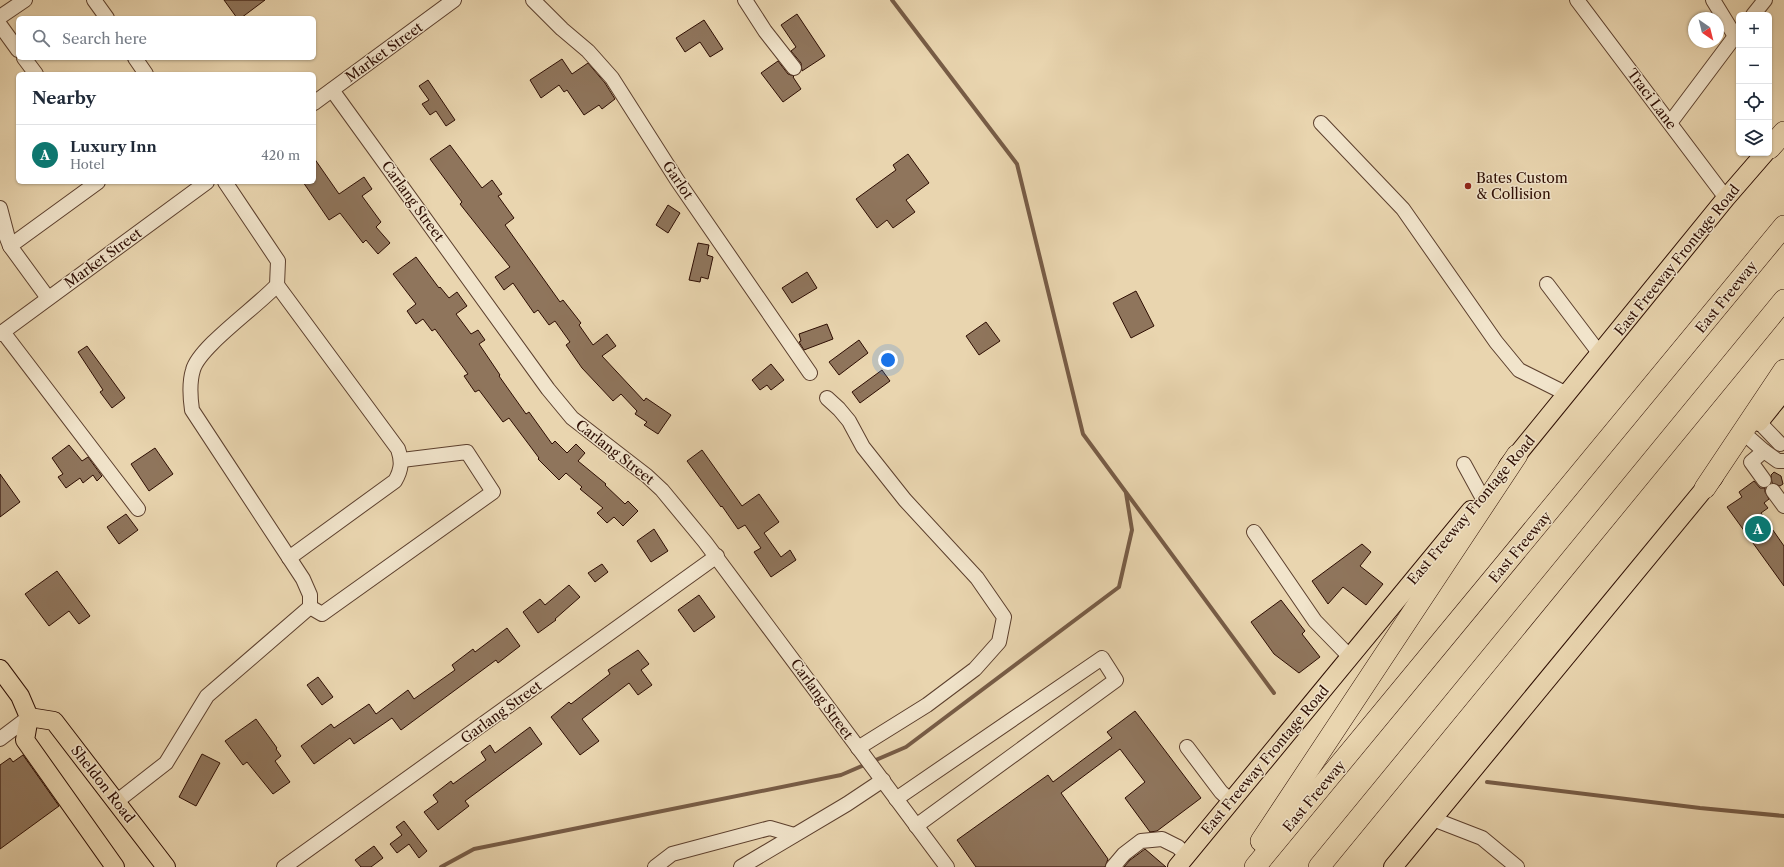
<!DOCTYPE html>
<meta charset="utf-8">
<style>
:root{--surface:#fff;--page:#f2f2f3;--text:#1f2937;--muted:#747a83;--line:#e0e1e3;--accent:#0f766e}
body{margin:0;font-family:"Libre Caslon Text",serif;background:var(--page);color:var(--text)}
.controls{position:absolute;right:12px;top:12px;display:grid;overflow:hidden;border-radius:6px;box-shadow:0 1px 3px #0004}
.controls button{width:36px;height:36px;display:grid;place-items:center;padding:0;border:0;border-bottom:1px solid var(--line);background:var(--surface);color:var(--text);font:20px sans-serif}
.compass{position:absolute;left:1688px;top:12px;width:36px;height:36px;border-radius:50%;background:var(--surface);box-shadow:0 1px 3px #0004;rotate:145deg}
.you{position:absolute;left:888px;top:360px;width:14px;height:14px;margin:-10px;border:3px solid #fff;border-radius:50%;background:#1a73e8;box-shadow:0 0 0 6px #1a73e833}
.badge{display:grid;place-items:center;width:26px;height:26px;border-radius:50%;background:var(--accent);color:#fff;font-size:13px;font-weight:700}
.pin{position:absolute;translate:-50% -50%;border:2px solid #fff;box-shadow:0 1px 4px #0006}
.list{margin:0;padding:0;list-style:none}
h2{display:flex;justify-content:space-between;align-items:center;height:52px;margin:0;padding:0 16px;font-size:17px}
h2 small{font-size:13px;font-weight:400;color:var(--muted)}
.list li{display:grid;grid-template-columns:26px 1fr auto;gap:12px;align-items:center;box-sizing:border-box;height:60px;padding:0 16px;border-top:1px solid var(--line)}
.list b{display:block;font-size:15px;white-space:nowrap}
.list p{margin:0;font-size:13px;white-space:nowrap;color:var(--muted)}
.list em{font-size:13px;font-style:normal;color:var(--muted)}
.icon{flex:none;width:22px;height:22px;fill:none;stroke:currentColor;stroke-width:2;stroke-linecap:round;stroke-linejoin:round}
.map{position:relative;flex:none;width:1784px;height:867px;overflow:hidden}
.search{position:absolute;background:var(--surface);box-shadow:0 1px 3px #0004;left:16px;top:16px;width:300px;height:44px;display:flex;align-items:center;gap:10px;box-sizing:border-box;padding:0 14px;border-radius:6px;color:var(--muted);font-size:15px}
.panel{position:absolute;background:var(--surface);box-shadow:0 1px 3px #0004;left:16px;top:72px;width:300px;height:112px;border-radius:6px}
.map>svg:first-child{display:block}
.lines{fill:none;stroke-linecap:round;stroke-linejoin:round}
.stream{stroke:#775c46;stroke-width:4}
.building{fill:#8f755c;stroke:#2d0d02}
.minor-casing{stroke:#5c3f2d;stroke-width:16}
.major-casing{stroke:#2d0d02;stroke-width:20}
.highway-casing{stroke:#2d0d02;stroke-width:22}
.minor{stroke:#f1e4cb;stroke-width:14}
.major{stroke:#e9d5af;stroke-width:18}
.highway{stroke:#e9d5af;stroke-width:21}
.poi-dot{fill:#8f2418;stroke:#f1e4cb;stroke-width:1.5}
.labels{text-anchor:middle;stroke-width:3;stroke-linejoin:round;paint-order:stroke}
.street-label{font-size:14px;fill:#2d0d02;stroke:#f1e4cb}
.poi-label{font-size:14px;fill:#2d0d02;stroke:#f1e4cb;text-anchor:start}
</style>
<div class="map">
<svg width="1784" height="867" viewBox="0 0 1784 867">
<rect width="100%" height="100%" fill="#e9d5af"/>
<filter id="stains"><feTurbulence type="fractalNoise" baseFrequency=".005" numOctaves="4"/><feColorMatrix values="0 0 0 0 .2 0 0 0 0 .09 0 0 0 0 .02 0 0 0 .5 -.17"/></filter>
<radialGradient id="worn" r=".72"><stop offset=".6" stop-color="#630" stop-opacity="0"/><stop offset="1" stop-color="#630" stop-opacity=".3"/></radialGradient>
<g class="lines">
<g class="stream">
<polyline points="892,0 1017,164 1083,434 1274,693"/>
<polyline points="1487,782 1700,808 1784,816"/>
<polyline points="441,867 474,849 841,775 906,747 1119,587 1132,530 1126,493"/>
</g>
</g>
<g class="building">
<polygon points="224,0 265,0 241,18 237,18"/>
<polygon points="797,14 825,56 802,71 801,63 791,51 796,47 781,25"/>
<polygon points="704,20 723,49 710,57 700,42 685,52 676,38"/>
<polygon points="562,59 572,74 588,63 605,83 615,99 602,109 599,105 584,115 567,90 564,92 559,85 541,98 530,80"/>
<polygon points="778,61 788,74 794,76 793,77 801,89 783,102 761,73"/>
<polygon points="428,80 455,120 446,126 436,111 430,115 422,104 429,100 419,86"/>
<polygon points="450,145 482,188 492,180 502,194 498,196 514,218 505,225 560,302 563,300 581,323 579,325 593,345 607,334 616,346 602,356 644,401 646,398 671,415 658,434 644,425 647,422 635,414 637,411 621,394 613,401 582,368 566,345 570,342 555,321 549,325 538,310 534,313 513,283 504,290 495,277 510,267 460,204 462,202 430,159"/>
<polygon points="908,154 929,183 906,200 915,212 893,228 887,220 877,228 856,199 896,170 893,165"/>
<polygon points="314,158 339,194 364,177 372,189 362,196 381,222 376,227 390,243 378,254 366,240 363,243 340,213 329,220 303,182 314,182"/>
<polygon points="668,205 680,213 668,233 656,225"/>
<polygon points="698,243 709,245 707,255 713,257 708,279 701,277 700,282 689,280"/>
<polygon points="416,257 439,288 440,287 449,298 457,292 467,306 456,314 471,334 478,330 485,340 479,344 500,375 499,376 526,414 529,412 552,444 555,441 567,453 576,444 585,453 578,461 606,484 605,485 625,504 628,501 638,511 623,526 614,517 607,523 597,513 603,508 580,489 582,487 566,473 559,480 538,459 539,458 509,418 503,422 479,390 475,392 464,376 468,374 435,329 432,331 423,319 416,324 407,311 416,304 393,274"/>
<polygon points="807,272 817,288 792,303 782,288"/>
<polygon points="1136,291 1154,326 1131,338 1113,303"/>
<polygon points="986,322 1000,341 979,355 966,336"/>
<polygon points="827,324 833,339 804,350 799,342 801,341 799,334"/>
<polygon points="859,340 868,353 839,375 829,362"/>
<polygon points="87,346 125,398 112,408 100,392 103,390 78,352"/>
<polygon points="771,364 784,380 771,390 767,385 760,390 752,380"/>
<polygon points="882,370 890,381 860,403 852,392"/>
<polygon points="69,445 82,461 88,457 102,476 97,481 93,475 83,483 80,478 66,488 58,477 63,474 52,458"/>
<polygon points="155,448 173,474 149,491 131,464"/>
<polygon points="702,450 742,506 759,494 779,522 764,533 781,557 790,550 796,560 771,577 754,552 761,548 745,525 738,529 722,506 721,507 687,461"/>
<polygon points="1774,472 1781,476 1783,484 1780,486 1772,483 1771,475"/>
<polygon points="0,474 20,502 0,517"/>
<polygon points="1754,481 1760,488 1765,488 1765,492 1769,499 1764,503 1768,508 1761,513 1784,546 1784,586 1727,507 1742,497 1739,492"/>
<polygon points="126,514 138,530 119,544 107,527"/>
<polygon points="654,529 668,551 651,562 637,541"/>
<polygon points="1362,544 1371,552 1360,566 1383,584 1366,605 1343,587 1328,604 1312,581"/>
<polygon points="602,564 608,572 595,582 588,573"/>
<polygon points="57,571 90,616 79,624 69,611 49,626 25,594"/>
<polygon points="569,585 580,597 555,619 556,620 538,633 523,612 540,599 545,605"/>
<polygon points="699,595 715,617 694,632 678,610"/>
<polygon points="1281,600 1305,631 1302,634 1320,657 1299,673 1274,654 1251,622"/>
<polygon points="507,628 520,646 498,663 496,660 401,730 392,718 354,744 350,738 314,764 301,746 331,724 334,728 369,704 376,714 408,690 414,699 455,670 452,665 473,649 475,652"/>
<polygon points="638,650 649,664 641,670 652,685 638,695 629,683 582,719 599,741 580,755 551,717 569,702 571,704 610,674 608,670"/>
<polygon points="318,677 333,697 322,705 307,685"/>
<polygon points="1135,711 1201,798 1157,831 1150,832 1125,798 1145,782 1120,749 1061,793 1108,859 1105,867 976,867 957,840 1048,775 1053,782 1112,738 1107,732"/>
<polygon points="256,719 277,748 276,749 281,756 275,761 290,782 273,794 247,762 243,765 225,741"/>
<polygon points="530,727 542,744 465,801 469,806 438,830 424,812 438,802 433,795 451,781 453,784 486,760 481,752 490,745 495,753"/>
<polygon points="202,754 220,763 196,806 179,797"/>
<polygon points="23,755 59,806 0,849 0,765 10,758 13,762"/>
<polygon points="404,821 427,851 419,858 409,844 397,853 390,844 402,835 396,827"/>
<polygon points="374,846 383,858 371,867 361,867 355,860"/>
<polygon points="1145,849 1166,867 1124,867 1130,860"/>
</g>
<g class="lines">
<g class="minor-casing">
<g id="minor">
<polyline points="94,0 107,18"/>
<polyline points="533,0 562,29 588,51 612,78 677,180 810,373"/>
<polyline points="745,0 765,31 794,68"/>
<polyline points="1577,0 1726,198"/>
<polyline points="1713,0 1735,36"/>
<polyline points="1753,15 1765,0"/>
<polyline points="0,17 25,0"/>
<polyline points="0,25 18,50"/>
<polyline points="24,58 36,74"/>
<polyline points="135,58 146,74"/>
<polyline points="332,90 548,389 572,418 647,476 662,490 705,542 947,867"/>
<polyline points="314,103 454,0"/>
<polyline points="1321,123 1403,209 1496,342 1519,370 1567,394"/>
<polyline points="1670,123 1739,31"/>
<polyline points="0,208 10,246 0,220"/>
<polyline points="1547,284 1600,354"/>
<path d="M 277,285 L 398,449 C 402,461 402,469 395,481 L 289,558"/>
<polyline points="48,298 10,246 98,182"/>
<polyline points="3,332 138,509"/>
<polyline points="0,334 207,182"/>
<polyline points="827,398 839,409 849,421 863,447 905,500 977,578 1004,617 999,642 975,669 927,705 858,748"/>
<polyline points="1759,422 1780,444"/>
<polyline points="1747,436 1764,451 1751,462 1764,480"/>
<polyline points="1764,451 1778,461 1784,461"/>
<polyline points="1464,464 1482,497"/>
<polyline points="1773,491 1784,506"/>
<polyline points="1254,532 1315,621 1350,657"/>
<polyline points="310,607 322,614 493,492 467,452 402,460"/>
<polyline points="0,739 29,717"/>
<polyline points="1187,747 1221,792 1231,801"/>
<polyline points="896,799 1102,658 1116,680 916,826"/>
<path d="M 116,802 L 166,763 L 207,696 L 310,607 L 310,595 L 303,579 L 192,410 C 190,396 189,383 193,370 C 199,347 258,306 277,285 L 278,261 L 225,182"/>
<polyline points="1433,819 1482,838 1517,867"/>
<polyline points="284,867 717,556"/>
<polyline points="655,867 672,854 770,828 794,835"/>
<polyline points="741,867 847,804 883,780"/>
<polyline points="1113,867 1124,854 1141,841 1162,839 1178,847 1186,855"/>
</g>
</g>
<g class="major-casing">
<g id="major">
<polyline points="1759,422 1784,391"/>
<polyline points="1508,466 1726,198 1765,153"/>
<polyline points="0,669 20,696 29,717 25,740 115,867"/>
<polyline points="29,717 54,721 166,867"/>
<polyline points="1177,867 1471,510"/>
<polyline points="1393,867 1714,477"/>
</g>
</g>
<g class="highway-casing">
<g id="highway">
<polyline points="1770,148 1784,132"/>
<polyline points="1705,488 1784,370"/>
<polyline points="1261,841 1517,455"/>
<polyline points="1255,867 1784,226"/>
<polyline points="1319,867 1784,300"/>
</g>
</g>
<use href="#minor" class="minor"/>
<use href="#major" class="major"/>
<use href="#highway" class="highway"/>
</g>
<circle class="poi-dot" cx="1468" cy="186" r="4"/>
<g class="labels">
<g class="street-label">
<text transform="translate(384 52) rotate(-36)" y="5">Market Street</text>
<text transform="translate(1652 99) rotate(53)" y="5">Traci Lane</text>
<text transform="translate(678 180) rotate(56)" y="5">Garlot</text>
<text transform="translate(413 201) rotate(54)" y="5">Carlang Street</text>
<text transform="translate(103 258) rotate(-36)" y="5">Market Street</text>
<text transform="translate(1677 260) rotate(-51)" y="5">East Freeway Frontage Road</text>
<text transform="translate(1726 297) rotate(-51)" y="5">East Freeway</text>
<text transform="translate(615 452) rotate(38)" y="5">Carlang Street</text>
<text transform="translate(1471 510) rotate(-50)" y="5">East Freeway Frontage Road</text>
<text transform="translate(1520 547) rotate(-50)" y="5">East Freeway</text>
<text transform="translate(822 699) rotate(54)" y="5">Carlang Street</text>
<text transform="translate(501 712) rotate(-36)" y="5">Garlang Street</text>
<text transform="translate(1265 760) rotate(-50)" y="5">East Freeway Frontage Road</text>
<text transform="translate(103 784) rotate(52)" y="5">Sheldon Road</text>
<text transform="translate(1314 796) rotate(-50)" y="5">East Freeway</text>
</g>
<g class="poi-label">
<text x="1476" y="183">Bates Custom<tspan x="1476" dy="16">&amp; Collision</tspan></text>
</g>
</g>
<rect width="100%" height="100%" filter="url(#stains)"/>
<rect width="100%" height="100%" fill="url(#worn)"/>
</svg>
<div class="controls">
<button>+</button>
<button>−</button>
<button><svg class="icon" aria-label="locate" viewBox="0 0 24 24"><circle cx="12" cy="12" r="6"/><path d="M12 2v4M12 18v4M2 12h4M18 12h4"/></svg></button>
<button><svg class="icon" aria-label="layers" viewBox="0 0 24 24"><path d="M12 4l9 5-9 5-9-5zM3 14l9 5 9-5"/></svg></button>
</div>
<svg class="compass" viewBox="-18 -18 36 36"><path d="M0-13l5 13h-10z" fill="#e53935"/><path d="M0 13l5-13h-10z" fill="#747a83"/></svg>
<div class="you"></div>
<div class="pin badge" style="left:1758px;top:529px">A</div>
<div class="search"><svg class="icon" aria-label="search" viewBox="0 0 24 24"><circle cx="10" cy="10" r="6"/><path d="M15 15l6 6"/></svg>Search here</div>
<section class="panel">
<h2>Nearby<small></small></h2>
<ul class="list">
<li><span class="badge">A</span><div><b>Luxury Inn</b><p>Hotel</p></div><em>420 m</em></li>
</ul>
</section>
</div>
